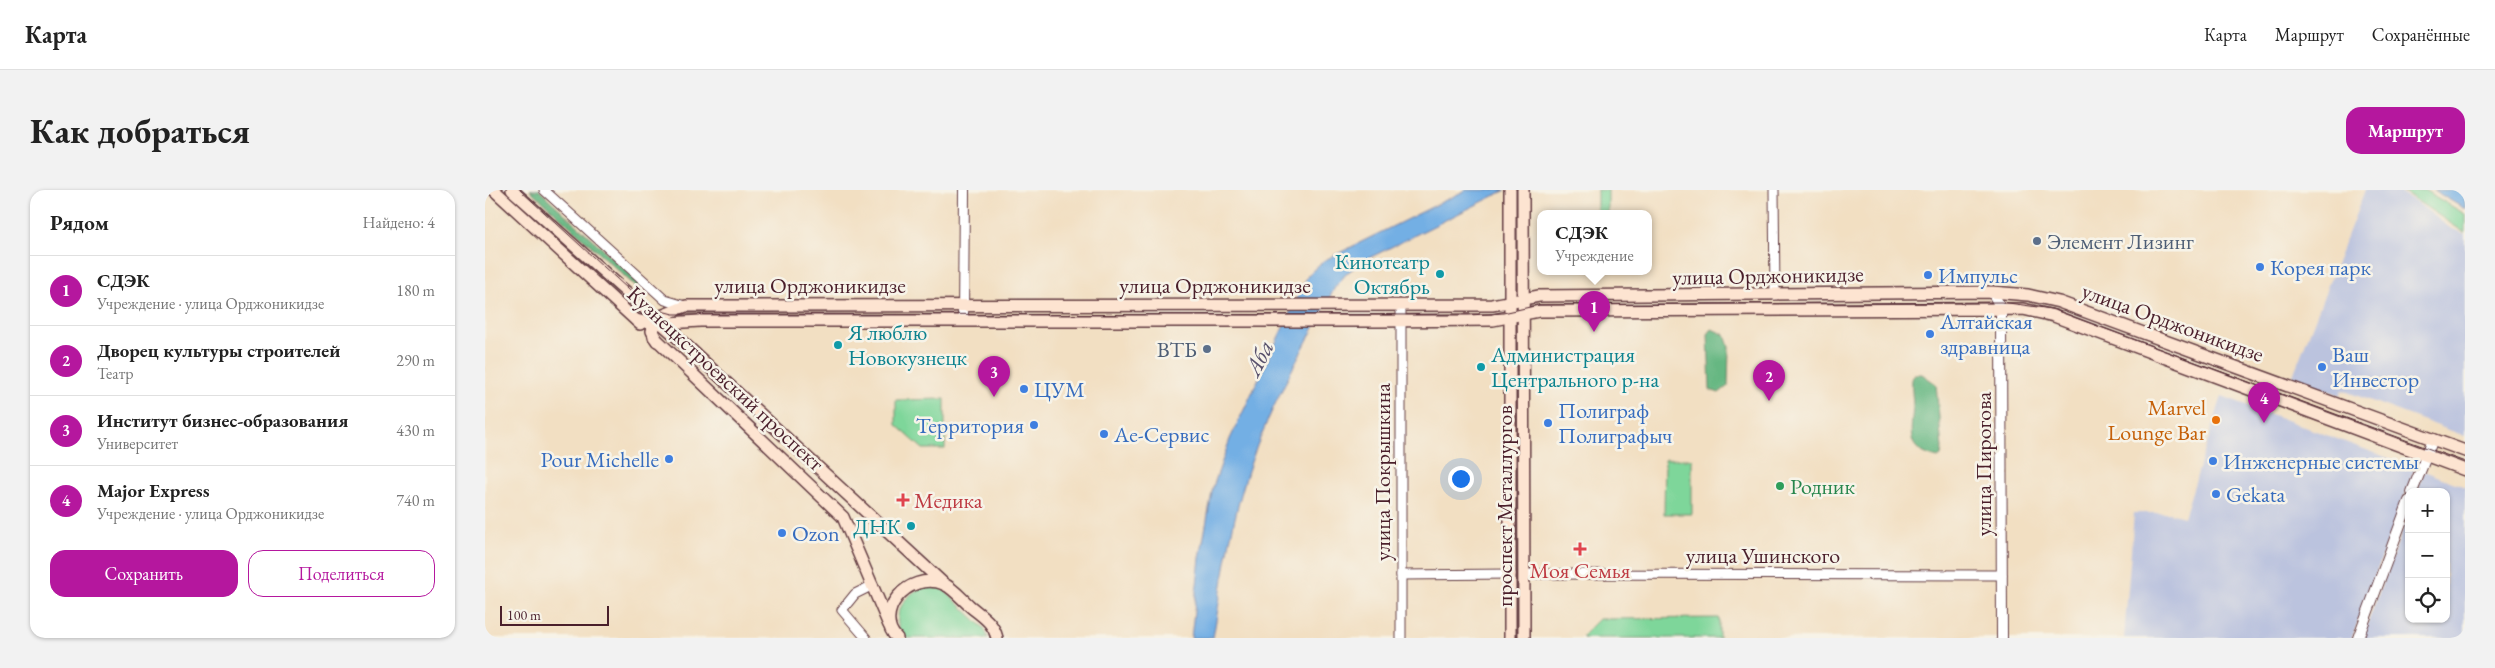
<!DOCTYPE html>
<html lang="ru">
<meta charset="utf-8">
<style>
:root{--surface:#fff;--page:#f2f2f2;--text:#222;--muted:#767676;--line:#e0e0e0;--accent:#b5179e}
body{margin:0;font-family:"EB Garamond",serif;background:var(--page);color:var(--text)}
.controls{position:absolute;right:15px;bottom:15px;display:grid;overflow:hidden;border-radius:10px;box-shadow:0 1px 4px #0004}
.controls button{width:45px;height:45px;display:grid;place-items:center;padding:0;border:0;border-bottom:1px solid var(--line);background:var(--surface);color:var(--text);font:25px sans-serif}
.scale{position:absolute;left:15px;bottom:12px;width:109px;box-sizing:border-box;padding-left:5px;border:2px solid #4a1f2b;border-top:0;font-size:14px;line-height:18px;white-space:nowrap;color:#4a1f2b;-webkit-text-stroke:4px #f7f3e8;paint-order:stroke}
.you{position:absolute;left:975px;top:288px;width:18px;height:18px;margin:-12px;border:4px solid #fff;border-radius:50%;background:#1a73e8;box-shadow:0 0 0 8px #1a73e833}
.badge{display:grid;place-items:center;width:32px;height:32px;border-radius:50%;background:var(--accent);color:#fff;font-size:16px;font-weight:700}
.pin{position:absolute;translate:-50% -41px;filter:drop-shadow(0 1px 2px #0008)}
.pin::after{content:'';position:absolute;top:26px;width:18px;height:15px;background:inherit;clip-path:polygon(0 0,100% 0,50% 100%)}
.popup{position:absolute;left:1052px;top:20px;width:115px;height:65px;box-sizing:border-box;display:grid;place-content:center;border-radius:10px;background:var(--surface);filter:drop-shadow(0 1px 4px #0005);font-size:16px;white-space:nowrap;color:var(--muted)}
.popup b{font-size:19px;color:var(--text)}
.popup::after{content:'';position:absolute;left:50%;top:100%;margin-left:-10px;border:10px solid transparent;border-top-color:var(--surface)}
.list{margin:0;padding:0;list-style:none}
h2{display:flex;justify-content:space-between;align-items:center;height:65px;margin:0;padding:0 20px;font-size:21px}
h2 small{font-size:16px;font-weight:400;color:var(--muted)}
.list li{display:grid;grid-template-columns:32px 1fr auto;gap:15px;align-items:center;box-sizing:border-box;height:70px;padding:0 20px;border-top:1px solid var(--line)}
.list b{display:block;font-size:19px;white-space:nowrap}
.list p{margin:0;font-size:16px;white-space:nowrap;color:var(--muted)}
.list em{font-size:16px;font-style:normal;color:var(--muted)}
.actions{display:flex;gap:10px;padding:15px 20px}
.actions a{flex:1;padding:11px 0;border:1px solid var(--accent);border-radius:15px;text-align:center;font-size:18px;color:var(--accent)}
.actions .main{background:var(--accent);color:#fff}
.icon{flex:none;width:28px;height:28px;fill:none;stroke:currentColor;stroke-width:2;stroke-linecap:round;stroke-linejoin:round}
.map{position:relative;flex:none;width:1980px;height:448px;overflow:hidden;border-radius:15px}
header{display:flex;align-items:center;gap:30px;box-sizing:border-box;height:70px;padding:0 25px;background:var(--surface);border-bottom:1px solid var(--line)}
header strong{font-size:24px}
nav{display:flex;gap:28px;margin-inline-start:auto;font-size:18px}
.intro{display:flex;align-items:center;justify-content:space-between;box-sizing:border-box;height:120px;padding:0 30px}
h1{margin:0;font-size:35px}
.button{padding:12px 22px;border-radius:15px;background:var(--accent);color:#fff;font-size:18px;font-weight:700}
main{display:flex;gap:30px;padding:0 30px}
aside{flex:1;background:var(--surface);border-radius:15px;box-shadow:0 1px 4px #0004}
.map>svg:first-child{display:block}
.industrial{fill:#bbc3de}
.green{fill:#7ed69a;stroke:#647a62}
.forest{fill:#66b782;stroke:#586b56}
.water{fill:#73afe4;stroke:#5e6788}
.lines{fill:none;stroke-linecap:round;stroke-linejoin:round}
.minor-casing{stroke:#633c42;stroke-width:11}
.tertiary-casing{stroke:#633c42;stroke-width:12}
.secondary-casing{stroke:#633c42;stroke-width:14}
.minor{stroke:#fff;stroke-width:9}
.tertiary{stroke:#fff;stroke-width:10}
.secondary{stroke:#fde4d1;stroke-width:11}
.tram{stroke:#4a1f2b;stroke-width:1}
.service-dot{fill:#5c6f8a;stroke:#f7f3e8;stroke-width:2}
.shop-dot{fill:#3f7fe0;stroke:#f7f3e8;stroke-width:2}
.culture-dot{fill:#0f9aa8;stroke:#f7f3e8;stroke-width:2}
.food-dot{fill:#e8710a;stroke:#f7f3e8;stroke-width:2}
.leisure-dot{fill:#2e9e5b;stroke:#f7f3e8;stroke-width:2}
.health-dot{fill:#e0444e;stroke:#f7f3e8;stroke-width:2}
.labels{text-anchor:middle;stroke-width:5;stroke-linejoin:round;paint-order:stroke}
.service-label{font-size:22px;fill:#4e5e75;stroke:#f7f3e8;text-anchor:start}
.culture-label{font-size:22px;fill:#0d838f;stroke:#f7f3e8;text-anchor:end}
.shop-label{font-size:22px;fill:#366cbe;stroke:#f7f3e8;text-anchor:start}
.street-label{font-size:22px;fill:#4a1f2b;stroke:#f7f3e8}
.food-label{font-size:22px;fill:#c56008;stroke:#f7f3e8;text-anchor:end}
.leisure-label{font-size:22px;fill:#27864d;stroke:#f7f3e8;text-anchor:start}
.health-label{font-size:22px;fill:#be3a42;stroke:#f7f3e8;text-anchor:start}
.water-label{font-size:24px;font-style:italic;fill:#58516c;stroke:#f7f3e8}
</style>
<header>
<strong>Карта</strong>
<nav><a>Карта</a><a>Маршрут</a><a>Сохранённые</a></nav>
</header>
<div class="intro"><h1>Как добраться</h1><a class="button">Маршрут</a></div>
<main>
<aside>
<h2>Рядом<small>Найдено: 4</small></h2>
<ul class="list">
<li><span class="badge">1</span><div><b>СДЭК</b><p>Учреждение · улица Орджоникидзе</p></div><em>180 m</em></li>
<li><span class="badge">2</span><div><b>Дворец культуры строителей</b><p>Театр</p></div><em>290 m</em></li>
<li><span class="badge">3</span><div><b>Институт бизнес-образования</b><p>Университет</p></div><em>430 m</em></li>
<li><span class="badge">4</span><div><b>Major Express</b><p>Учреждение · улица Орджоникидзе</p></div><em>740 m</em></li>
</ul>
<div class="actions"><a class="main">Сохранить</a><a>Поделиться</a></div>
</aside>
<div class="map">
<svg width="1980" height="448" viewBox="0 0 1980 448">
<rect width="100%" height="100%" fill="#f7f3e8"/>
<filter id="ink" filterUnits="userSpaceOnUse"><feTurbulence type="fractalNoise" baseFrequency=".02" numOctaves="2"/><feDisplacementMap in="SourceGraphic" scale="10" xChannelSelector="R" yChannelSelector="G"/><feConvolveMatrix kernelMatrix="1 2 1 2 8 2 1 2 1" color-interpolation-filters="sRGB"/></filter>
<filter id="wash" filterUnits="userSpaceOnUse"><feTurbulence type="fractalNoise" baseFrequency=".0096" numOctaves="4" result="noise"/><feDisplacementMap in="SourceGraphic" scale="20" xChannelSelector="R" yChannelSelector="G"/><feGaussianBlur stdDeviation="1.12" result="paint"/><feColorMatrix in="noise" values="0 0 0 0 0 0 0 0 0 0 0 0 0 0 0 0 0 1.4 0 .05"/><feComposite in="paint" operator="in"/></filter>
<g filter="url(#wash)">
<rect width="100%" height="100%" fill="#f2dfc2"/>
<g class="industrial">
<polygon points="1880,0 1911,0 1930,11 1965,38 1980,44 1980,246 1857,200 1855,205 1807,188"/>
<polygon points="1737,206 1930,278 1867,448 1639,448 1649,323 1684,323 1699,327"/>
<polygon points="1939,281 1980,297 1980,448 1877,448 1924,323 1924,429 1961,429 1961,302 1932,302"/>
</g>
<g class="green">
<rect x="1112" y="0" width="11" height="23"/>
<polygon points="1916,0 1939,0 1980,24 1980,43"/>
<polygon points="460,209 460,259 438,259 411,235 411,210"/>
<polygon points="1180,269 1207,269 1207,324 1179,324"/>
<path d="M 441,396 L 458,399 L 499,438 L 503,448 L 420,448 C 402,429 420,402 441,396 Z"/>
<polygon points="1234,428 1234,448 1098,448 1098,445 1114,429"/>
</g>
<g class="forest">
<polygon points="45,0 54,0 155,93 155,97 149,95"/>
<polygon points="1227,139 1240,145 1244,157 1243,196 1234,203 1225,200 1223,144"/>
<path d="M 1429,184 L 1437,184 L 1451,194 L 1457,259 L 1456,266 L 1453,268 C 1420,260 1426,245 1428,217 C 1428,208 1426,199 1427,189 Z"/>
</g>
<g class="water">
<path d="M 981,0 L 1021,0 L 878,71 L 862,83 L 850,97 C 818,161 779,225 759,294 C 744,344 737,397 728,448 L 706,448 L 715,368 L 728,297 L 745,249 L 823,85 L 838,71 Z"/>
<polygon points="1948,0 1980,0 1980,19"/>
</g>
</g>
<g filter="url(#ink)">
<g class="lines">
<g class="minor-casing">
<g id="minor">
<polyline points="59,0 180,110 200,116"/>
<polyline points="1289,0 1290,105"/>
<polyline points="916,115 916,448"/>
<polyline points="1039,384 1517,385"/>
<polyline points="916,385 1026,384"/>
<polyline points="381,448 357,420 370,404 388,395"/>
</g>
</g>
<g class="tertiary-casing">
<g id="tertiary">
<polyline points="1507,102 1516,118 1517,448"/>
<polyline points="478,129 479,0"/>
<polyline points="1927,302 1948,249"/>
<polyline points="1873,448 1924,311"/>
</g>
</g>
<g class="secondary-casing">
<g id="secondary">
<polyline points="9,0 155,134"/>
<polyline points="27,0 204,158 460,395"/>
<polyline points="1038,0 1039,448"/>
<polyline points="151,130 168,134 215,131 892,131 1008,130 1054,121 1538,119 1569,126 1980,280"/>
<polyline points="169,147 358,327 404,435"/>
<polyline points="172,151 167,141 171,128 201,116 1007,115 1054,106 1507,102 1543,105 1574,112 1980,261"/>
<path d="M 412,448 C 388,425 421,380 459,394 C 468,398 478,410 486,417 C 498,427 508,432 512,448"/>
<polyline points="1025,448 1025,0"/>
</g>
</g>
<use href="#minor" class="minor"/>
<use href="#tertiary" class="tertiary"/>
<use href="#secondary" class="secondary"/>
<polyline class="tram" points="35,0 155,110 169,119 188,124 984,125 1018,123 1054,115 1516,112 1567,119 1980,272"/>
</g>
</g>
<g class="service-dot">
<circle cx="1552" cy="51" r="5"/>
<circle cx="722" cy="159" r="5"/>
</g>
<g class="shop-dot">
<circle cx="1775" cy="77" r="5"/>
<circle cx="1443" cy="85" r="5"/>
<circle cx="1445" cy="144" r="5"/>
<circle cx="1837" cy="177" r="5"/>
<circle cx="539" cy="199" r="5"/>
<circle cx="1063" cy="233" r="5"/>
<circle cx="549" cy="235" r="5"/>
<circle cx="619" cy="244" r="5"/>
<circle cx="184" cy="269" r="5"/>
<circle cx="1728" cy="271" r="5"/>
<circle cx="1731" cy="304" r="5"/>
<circle cx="297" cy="343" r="5"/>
</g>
<g class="culture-dot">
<circle cx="955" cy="84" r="5"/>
<circle cx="353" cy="155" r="5"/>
<circle cx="996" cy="177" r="5"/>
<circle cx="426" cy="336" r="5"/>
</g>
<circle class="food-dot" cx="1731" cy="230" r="5"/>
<circle class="leisure-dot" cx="1295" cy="296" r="5"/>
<g class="health-dot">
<path d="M415.5 302.5h5v5h5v5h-5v5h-5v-5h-5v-5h5z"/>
<path d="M1092.5 351.5h5v5h5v5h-5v5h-5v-5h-5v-5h5z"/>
</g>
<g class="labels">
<g class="service-label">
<text x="1562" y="59">Элемент Лизинг</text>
<text x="712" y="167" text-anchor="end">ВТБ</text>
</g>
<g class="culture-label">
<text x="945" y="79">Кинотеатр<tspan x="945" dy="25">Октябрь</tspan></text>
<text x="363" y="150" text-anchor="start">Я люблю<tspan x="363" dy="25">Новокузнецк</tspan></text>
<text x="1006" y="172" text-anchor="start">Администрация<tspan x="1006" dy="25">Центрального р-на</tspan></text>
<text x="416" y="344">ДНК</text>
</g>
<g class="shop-label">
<text x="1785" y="85">Корея парк</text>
<text x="1453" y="93">Импульс</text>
<text x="1455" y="139">Алтайская<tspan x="1455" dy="25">здравница</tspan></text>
<text x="1847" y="172">Ваш<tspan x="1847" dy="25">Инвестор</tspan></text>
<text x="549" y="207">ЦУМ</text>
<text x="1073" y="228">Полиграф<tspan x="1073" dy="25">Полиграфыч</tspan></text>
<text x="539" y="243" text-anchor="end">Территория</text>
<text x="629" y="252">Аe-Сервис</text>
<text x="174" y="277" text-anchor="end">Pour Michelle</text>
<text x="1738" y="279">Инженерные системы</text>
<text x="1741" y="312">Gekata</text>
<text x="307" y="351">Ozon</text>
</g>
<g class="street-label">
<text transform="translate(1283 85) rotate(-1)" y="8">улица Орджоникидзе</text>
<text x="325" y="103">улица Орджоникидзе</text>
<text x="730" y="103">улица Орджоникидзе</text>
<text transform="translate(1688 132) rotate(20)" y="8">улица Орджоникидзе</text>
<text transform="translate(241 188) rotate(43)" y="8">Кузнецкстроевский проспект</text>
<text transform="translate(1498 274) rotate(-90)" y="8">улица Пирогова</text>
<text transform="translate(897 282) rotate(-90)" y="8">улица Покрышкина</text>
<text transform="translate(1019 316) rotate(-90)" y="8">проспект Металлургов</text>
<text x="1278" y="373">улица Ушинского</text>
</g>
<g class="food-label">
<text x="1721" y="225">Marvel<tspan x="1721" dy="25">Lounge Bar</tspan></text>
</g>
<g class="leisure-label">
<text x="1305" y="304">Родник</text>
</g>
<g class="health-label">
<text x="429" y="318">Медика</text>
<text x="1095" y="388" text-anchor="middle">Моя Семья</text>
</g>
<g class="water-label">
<text transform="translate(774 168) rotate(-63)" y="8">Аба</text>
</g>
</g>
</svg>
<div class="controls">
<button>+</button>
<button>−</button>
<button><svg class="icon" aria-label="locate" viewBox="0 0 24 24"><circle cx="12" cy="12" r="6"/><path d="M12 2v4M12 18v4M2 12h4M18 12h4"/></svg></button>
</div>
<div class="scale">100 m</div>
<div class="you"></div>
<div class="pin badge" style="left:1109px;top:142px">1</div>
<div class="popup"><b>СДЭК</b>Учреждение</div>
<div class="pin badge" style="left:1284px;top:211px">2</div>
<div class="pin badge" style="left:509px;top:207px">3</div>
<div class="pin badge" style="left:1779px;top:233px">4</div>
</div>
</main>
